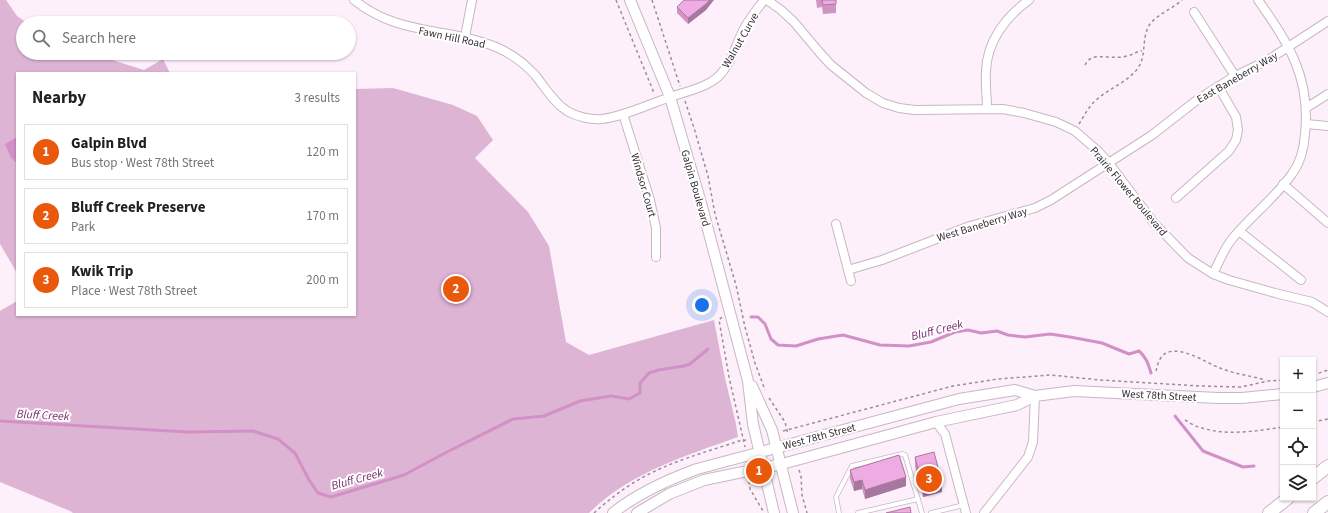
<!DOCTYPE html>
<meta charset="utf-8">
<style>
:root{--surface:#fff;--page:#f6f6f6;--text:#202124;--muted:#757577;--line:#e0e0e0;--accent:#ea580c}
body{margin:0;font-family:"Source Sans 3",sans-serif;background:var(--page);color:var(--text)}
.controls{position:absolute;right:12px;bottom:12px;display:grid;overflow:hidden;border-radius:0px;box-shadow:0 1px 3px #0004}
.controls button{width:36px;height:36px;display:grid;place-items:center;padding:0;border:0;border-bottom:1px solid var(--line);background:var(--surface);color:var(--text);font:20px sans-serif}
.you{position:absolute;left:702px;top:305px;width:14px;height:14px;margin:-10px;border:3px solid #fff;border-radius:50%;background:#1a73e8;box-shadow:0 0 0 6px #1a73e833}
.badge{display:grid;place-items:center;width:26px;height:26px;border-radius:50%;background:var(--accent);color:#fff;font-size:13px;font-weight:700}
.pin{position:absolute;translate:-50% -50%;border:2px solid #fff;box-shadow:0 1px 4px #0006}
.list{margin:0;padding:0;list-style:none}
h2{display:flex;justify-content:space-between;align-items:center;height:52px;margin:0;padding:0 16px;font-size:17px}
h2 small{font-size:13px;font-weight:400;color:var(--muted)}
.list li{display:grid;grid-template-columns:26px 1fr auto;gap:12px;align-items:center;box-sizing:border-box;height:56px;margin:0 8px 8px;padding:0 8px;border:1px solid var(--line);border-radius:0px}
.list b{display:block;font-size:15px;white-space:nowrap}
.list p{margin:0;font-size:13px;white-space:nowrap;color:var(--muted)}
.list em{font-size:13px;font-style:normal;color:var(--muted)}
.icon{flex:none;width:22px;height:22px;fill:none;stroke:currentColor;stroke-width:2;stroke-linecap:round;stroke-linejoin:round}
.map{position:relative;flex:none;width:1328px;height:513px;overflow:hidden}
.search{position:absolute;background:var(--surface);box-shadow:0 1px 3px #0004;left:16px;top:16px;width:340px;height:44px;display:flex;align-items:center;gap:10px;box-sizing:border-box;padding:0 14px;border-radius:22px;color:var(--muted);font-size:15px}
.panel{position:absolute;background:var(--surface);box-shadow:0 1px 3px #0004;left:16px;top:72px;width:340px;height:244px;border-radius:0px}
.map>svg:first-child{display:block}
.green{fill:#deb4d5}
.water{fill:#d291c6}
.lines{fill:none;stroke-linecap:round;stroke-linejoin:round}
.stream{stroke:#d291c6;stroke-width:3}
.service-casing{stroke:#c7b7c3;stroke-width:5.5}
.minor-casing{stroke:#c7b7c3;stroke-width:10}
.tertiary-casing{stroke:#c7b7c3;stroke-width:12}
.primary-casing{stroke:#c7b7c3;stroke-width:14}
.path{stroke:#988e96;stroke-width:1.5;stroke-dasharray:3 3;stroke-linecap:butt}
.service{stroke:#fff;stroke-width:4}
.minor{stroke:#fff;stroke-width:8}
.tertiary{stroke:#fff;stroke-width:10}
.primary{stroke:#fff;stroke-width:12}
.wall{fill:#ce94c3}
.shaded-wall{fill:#a7789f}
.building{fill:#eface3;stroke:#a7789f}
.labels{text-anchor:middle;stroke-width:4;stroke-linejoin:round;paint-order:stroke}
.street-label{font-size:11px;fill:#342d32;stroke:#fff}
.water-label{font-size:12px;font-style:italic;fill:#772b6d;stroke:#fff}
</style>
<div class="map">
<svg width="1328" height="513" viewBox="0 0 1328 513">
<rect width="100%" height="100%" fill="#fdf0fb"/>
<g class="green">
<polygon points="0,0 6,0 17,16 27,23 23,23 23,53 90,53 144,70 163,59 170,73 17,73 17,273 0,244"/>
<path d="M 393,88 L 453,105 L 477,116 L 493,140 L 475,158 L 528,212 L 549,246 L 566,342 L 589,355 L 714,320 L 725,378 L 736,424 L 738,437 C 685,456 629,473 589,513 L 73,513 L 70,511 L 0,482 L 0,311 L 17,301 L 17,315 L 355,315 L 355,89 Z"/>
</g>
<polygon class="water" points="17,137 17,163 11,158 5,144"/>
<g class="lines">
<g class="stream">
<path d="M 751,317 L 758,317 L 765,324 L 771,339 L 778,345 L 796,346 L 818,339 L 843,335 L 880,345 L 909,346 L 931,342 L 955,332 L 968,330 L 981,333 L 997,331 L 1008,335 L 1025,337 L 1050,334 L 1070,337 L 1102,343 L 1129,354 L 1139,351 C 1146,357 1148,363 1151,373"/>
<polyline points="1175,416 1203,451 1243,467 1254,466"/>
<polyline points="0,421 187,432 253,431 278,439 295,453 309,480 318,493 331,497 404,475 445,453 513,419 544,416 580,401 611,396 629,399 640,393 640,383 649,373 658,370 684,366 690,364 708,349"/>
</g>
<g class="service-casing">
<g id="service">
<polyline points="839,513 836,497 852,466 902,454 905,455 922,513"/>
<polyline points="858,513 918,499"/>
<polyline points="931,513 964,505"/>
</g>
</g>
<g class="minor-casing">
<g id="minor">
<path d="M 354,0 C 398,36 447,27 496,47 C 510,53 525,64 535,75 C 545,87 553,102 567,111 C 577,117 591,120 602,119 C 626,116 648,104 671,97 C 687,91 705,88 718,77 C 730,65 734,50 741,35 C 746,22 756,11 764,0"/>
<polyline points="767,0 781,10 794,22 820,53 831,65 866,93 883,103 899,108 915,110 1003,109 1024,113 1056,122 1075,131 1098,151 1108,162 1154,223 1188,258 1213,274 1229,280 1275,293 1312,302 1328,312"/>
<polyline points="1194,12 1235,76"/>
<polyline points="465,37 472,0"/>
<path d="M 987,108 C 987,96 985,84 986,71 C 987,42 1005,17 1029,0"/>
<polyline points="1306,108 1328,94"/>
<polyline points="623,114 650,200 656,228 656,257"/>
<polyline points="1306,124 1328,126"/>
<polyline points="1283,184 1328,223"/>
<polyline points="1176,198 1229,151 1236,140 1238,130 1236,117 1218,86"/>
<polyline points="836,224 851,281"/>
<polyline points="1239,231 1301,280"/>
<polyline points="848,270 882,260 970,226 1035,208 1051,200 1152,135 1197,100 1235,76 1268,60 1328,21"/>
<path d="M 1213,274 C 1219,262 1224,249 1232,239 C 1251,216 1275,198 1292,174 C 1301,162 1304,149 1305,134 C 1311,78 1289,44 1258,0"/>
<polyline points="936,422 945,434 966,513"/>
<polyline points="984,513 1028,457 1033,442 1035,396"/>
</g>
</g>
<g class="tertiary-casing">
<g id="tertiary">
<polyline points="630,0 670,97 701,203 748,381 753,424 774,513"/>
<polyline points="752,386 772,430 793,513"/>
<polyline points="1313,387 1328,383"/>
<path d="M 613,513 C 638,493 667,480 697,469 L 959,399 L 1015,390 L 1035,396"/>
<polyline points="637,513 669,494 704,480 782,464 936,422 1017,405 1035,396 1074,391 1218,398 1242,398 1283,394"/>
</g>
</g>
<g class="primary-casing">
<g id="primary">
<polyline points="1313,478 1328,466"/>
<polyline points="1269,513 1288,498"/>
<polyline points="1314,513 1328,502"/>
</g>
</g>
<g class="path">
<polyline points="616,0 654,93"/>
<polyline points="652,0 680,86"/>
<path d="M 1085,65 C 1087,61 1090,58 1095,57 C 1106,56 1117,59 1127,56 C 1133,55 1136,51 1142,51"/>
<polyline points="685,101 694,128 708,176 715,214 736,285 745,327 755,363 765,390"/>
<path d="M 1079,124 C 1084,116 1088,108 1094,102 C 1107,89 1127,83 1138,68 C 1147,55 1141,37 1150,24 C 1158,14 1172,9 1182,0"/>
<polyline points="722,317 719,320 729,377 745,447"/>
<path d="M 1156,371 C 1157,367 1158,362 1160,359 C 1172,339 1206,363 1220,368 C 1235,374 1251,376 1266,380"/>
<polyline points="1313,375 1328,370"/>
<polyline points="769,398 785,422 788,434"/>
<path d="M 1185,420 C 1190,423 1196,427 1202,428 C 1227,436 1257,431 1283,427"/>
<polyline points="1313,422 1328,419"/>
<polyline points="783,431 953,386 998,379 1051,375 1100,380 1200,386 1241,387 1268,381 1283,380"/>
<polyline points="799,470 801,476 802,495 807,513"/>
<polyline points="749,481 750,489 763,511"/>
<path d="M 594,513 C 606,502 619,492 633,483 C 665,463 703,453 739,441 L 746,440"/>
</g>
<use href="#service" class="service"/>
<use href="#minor" class="minor"/>
<use href="#tertiary" class="tertiary"/>
<use href="#primary" class="primary"/>
</g>
<g class="wall">
<polygon points="816,0 836,0 836,13 823,14 822,7 817,8"/>
<polygon points="677,7 706,10 688,24 677,13"/>
<polygon points="915,457 942,492 923,497 915,466"/>
<polygon points="850,470 906,486 865,499 862,489 854,491 850,479"/>
</g>
<g class="shaded-wall">
<polygon points="710,0 714,0 706,10 688,24 688,18"/>
<polygon points="906,477 906,486 865,499 865,490"/>
<polygon points="862,480 862,489 854,491 854,482"/>
<polygon points="942,483 942,492 923,497 923,488"/>
</g>
<g class="building">
<polygon points="684,0 710,0 706,4 688,18 677,7"/>
<polygon points="822,0 836,0 836,4 823,5"/>
<polygon points="934,452 942,483 923,488 915,457"/>
<polygon points="899,455 906,477 865,490 862,480 854,482 850,470"/>
<polygon points="910,507 911,513 886,513"/>
</g>
<g class="labels">
<g class="street-label">
<text transform="translate(452 37) rotate(12)" y="4">Fawn Hill Road</text>
<text transform="translate(740 40) rotate(-60)" y="4">Walnut Curve</text>
<text transform="translate(1237 77) rotate(-30)" y="4">East Baneberry Way</text>
<text transform="translate(644 185) rotate(74)" y="4">Windsor Court</text>
<text transform="translate(696 188) rotate(74)" y="4">Galpin Boulevard</text>
<text transform="translate(1129 191) rotate(50)" y="4">Prairie Flower Boulevard</text>
<text transform="translate(982 224) rotate(-17)" y="4">West Baneberry Way</text>
<text transform="translate(1159 395) rotate(3)" y="4">West 78th Street</text>
<text transform="translate(819 436) rotate(-15)" y="4">West 78th Street</text>
</g>
<g class="water-label">
<text transform="translate(937 330) rotate(-14)" y="4">Bluff Creek</text>
<text transform="translate(43 415) rotate(3)" y="4">Bluff Creek</text>
<text transform="translate(357 479) rotate(-15)" y="4">Bluff Creek</text>
</g>
</g>
</svg>
<div class="controls">
<button>+</button>
<button>−</button>
<button><svg class="icon" aria-label="locate" viewBox="0 0 24 24"><circle cx="12" cy="12" r="6"/><path d="M12 2v4M12 18v4M2 12h4M18 12h4"/></svg></button>
<button><svg class="icon" aria-label="layers" viewBox="0 0 24 24"><path d="M12 4l9 5-9 5-9-5zM3 14l9 5 9-5"/></svg></button>
</div>
<div class="you"></div>
<div class="pin badge" style="left:759px;top:471px">1</div>
<div class="pin badge" style="left:456px;top:289px">2</div>
<div class="pin badge" style="left:929px;top:479px">3</div>
<div class="search"><svg class="icon" aria-label="search" viewBox="0 0 24 24"><circle cx="10" cy="10" r="6"/><path d="M15 15l6 6"/></svg>Search here</div>
<section class="panel">
<h2>Nearby<small>3 results</small></h2>
<ul class="list">
<li><span class="badge">1</span><div><b>Galpin Blvd</b><p>Bus stop · West 78th Street</p></div><em>120 m</em></li>
<li><span class="badge">2</span><div><b>Bluff Creek Preserve</b><p>Park</p></div><em>170 m</em></li>
<li><span class="badge">3</span><div><b>Kwik Trip</b><p>Place · West 78th Street</p></div><em>200 m</em></li>
</ul>
</section>
</div>
